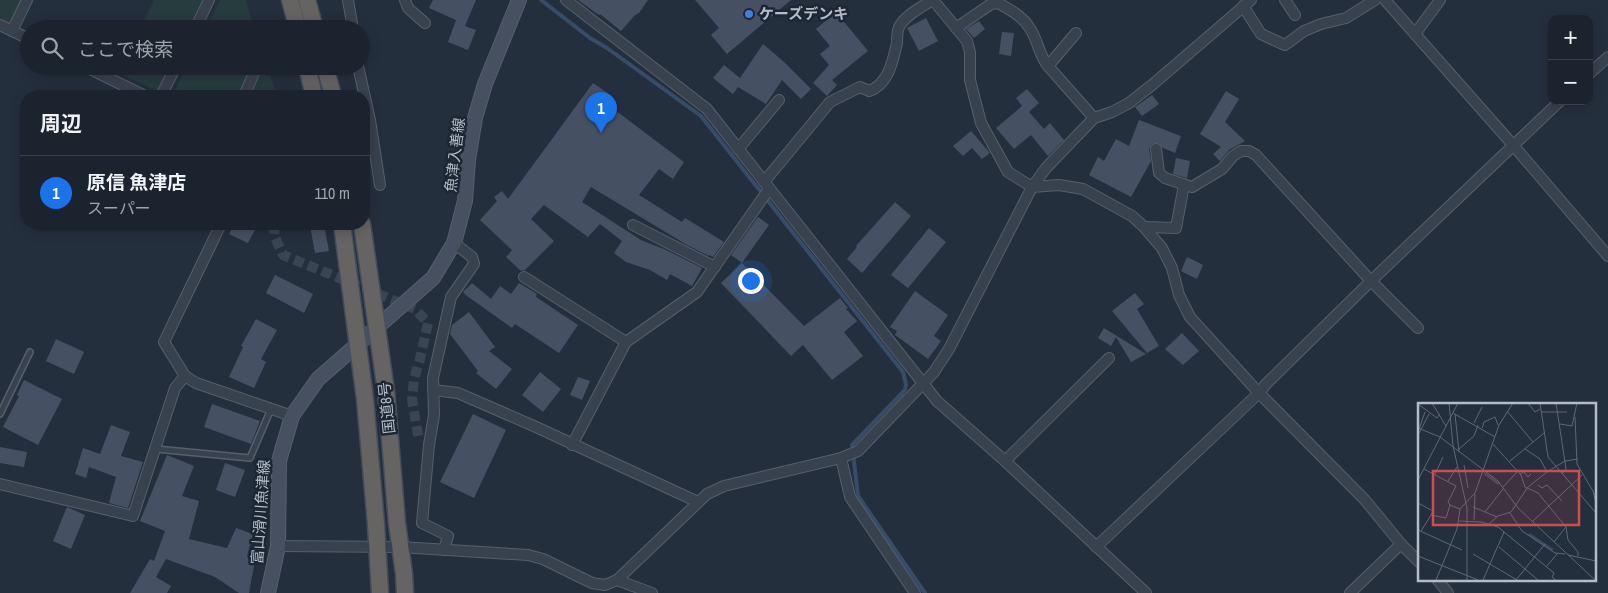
<!DOCTYPE html>
<html lang="ja">
<meta charset="utf-8">
<style>
:root{--surface:#1b232e;--page:#282f3a;--text:#f1f3f6;--muted:#a0a4aa;--line:#39404a;--accent:#1a73e8}
body{margin:0;font-family:"Archivo Narrow","Noto Sans JP",sans-serif;background:var(--page);color:var(--text)}
.controls{position:absolute;right:15px;top:15px;display:grid;overflow:hidden;border-radius:10px;box-shadow:0 2px 12px #0003}
.controls button{width:45px;height:45px;display:grid;place-items:center;padding:0;border:0;border-bottom:1px solid var(--line);background:var(--surface);color:var(--text);font:25px sans-serif}
.you{position:absolute;left:750px;top:280px;width:18px;height:18px;margin:-12px;border:4px solid #fff;border-radius:50%;background:#1a73e8;box-shadow:0 0 0 8px #1a73e833}
.badge{display:grid;place-items:center;width:32px;height:32px;border-radius:50%;background:var(--accent);color:#fff;font-size:16px;font-weight:700}
.pin{position:absolute;translate:-50% -41px;filter:drop-shadow(0 1px 2px #0008)}
.pin::after{content:'';position:absolute;top:26px;width:18px;height:15px;background:inherit;clip-path:polygon(0 0,100% 0,50% 100%)}
.list{margin:0;padding:0;list-style:none}
h2{display:flex;justify-content:space-between;align-items:center;height:65px;margin:0;padding:0 20px;font-size:21px}
h2 small{font-size:16px;font-weight:400;color:var(--muted)}
.list li{display:grid;grid-template-columns:32px 1fr auto;gap:15px;align-items:center;box-sizing:border-box;height:75px;padding:0 20px;border-top:1px solid var(--line)}
.list b{display:block;font-size:19px;white-space:nowrap}
.list p{margin:0;font-size:16px;white-space:nowrap;color:var(--muted)}
.list em{font-size:16px;font-style:normal;color:var(--muted)}
.icon{flex:none;width:28px;height:28px;fill:none;stroke:currentColor;stroke-width:2;stroke-linecap:round;stroke-linejoin:round}
.map{position:relative;flex:none;width:1608px;height:593px;overflow:hidden}
.search{position:absolute;background:var(--surface);box-shadow:0 2px 12px #0003;left:20px;top:20px;width:350px;height:55px;display:flex;align-items:center;gap:12px;box-sizing:border-box;padding:0 18px;border-radius:28px;color:var(--muted);font-size:19px}
.panel{position:absolute;background:var(--surface);box-shadow:0 2px 12px #0003;left:20px;top:90px;width:350px;height:140px;border-radius:20px}
.map>svg:first-child{display:block}
.green{fill:#263c3f}
.lines{fill:none;stroke-linecap:round;stroke-linejoin:round}
.stream{stroke:#394c67;stroke-width:4}
.building{fill:#455162}
.minor-tunnel{stroke:#3a4453;stroke-width:10;stroke-dasharray:10 5;stroke-linecap:butt}
.service-casing{stroke:#565f6c;stroke-width:8}
.minor-casing{stroke:#565f6c;stroke-width:12}
.secondary-casing{stroke:#565f6c;stroke-width:16}
.trunk-casing{stroke:#434c59;stroke-width:19}
.service{stroke:#38414e;stroke-width:5}
.minor{stroke:#38414e;stroke-width:10}
.secondary{stroke:#465061;stroke-width:14}
.trunk{stroke:#656462;stroke-width:16}
.shop-dot{fill:#3f7fe0;stroke:#1d2633;stroke-width:2}
.labels{text-anchor:middle;stroke-width:5;stroke-linejoin:round;paint-order:stroke}
.poi-label{font-size:15px;font-weight:bold;fill:#b4bcc9;stroke:#1d2633;text-anchor:start}
.street-label{font-size:15px;fill:#b4bcc9;stroke:#1d2633}
.inset-river{fill:none;stroke:#394c67;stroke-width:2.5}
.inset-road{fill:none;stroke:#5e6776;stroke-width:1}
.view{fill:#ce4d50;fill-opacity:0.15;stroke:#ce4d50;stroke-width:2.5}
.inset-edge{fill:none;stroke:#b4bcc9;stroke-width:2.5}
</style>
<div class="map">
<svg width="1608" height="593" viewBox="0 0 1608 593">
<rect width="100%" height="100%" fill="#242f3e"/>
<g class="green">
<polygon points="0,0 22,0 10,23 0,18"/>
<polygon points="154,0 202,0 188,29 140,29"/>
<polygon points="220,0 246,0 254,29 206,29"/>
<polygon points="121,66 170,66 158,91 118,73"/>
<polygon points="187,66 252,66 237,96 178,96 176,88"/>
<polygon points="259,66 266,66 278,96 247,96"/>
</g>
<g class="lines">
<polyline class="stream" points="541,0 590,38 607,48 701,116 903,372 906,384 905,390 852,445 858,496 925,593"/>
</g>
<g class="building">
<polygon points="433,0 476,0 465,26 476,30 468,50 448,42 456,20 429,8"/>
<polygon points="578,0 648,0 639,13 635,15 621,31 600,14 599,15"/>
<polygon points="695,0 791,0 727,54 711,35 719,28"/>
<polygon points="836,12 868,51 832,80 837,85 827,96 813,83 829,65 820,54 830,46 816,29"/>
<polygon points="926,18 938,41 919,51 907,28"/>
<polygon points="979,21 985,29 974,38 966,29"/>
<polygon points="1002,32 1014,33 1011,56 999,54"/>
<polygon points="763,44 783,61 811,89 801,99 782,80 766,104 738,87 733,94 713,78 724,65 740,78"/>
<polygon points="593,83 612,96 607,104 684,162 673,179 659,169 639,195 682,222 685,218 724,242 713,257 709,255 709,256 687,245 591,187 582,202 641,240 666,250 702,268 692,286 670,274 667,280 650,270 626,262 614,253 622,241 600,224 588,237 544,205 531,219 554,241 525,270 521,271 506,257 512,250 480,220 497,201 494,197 502,191 508,199"/>
<polygon points="1027,89 1039,103 1029,112 1044,129 1050,123 1064,140 1048,156 1031,135 1014,149 996,128 1022,106 1016,98"/>
<polygon points="1226,91 1239,99 1225,122 1245,141 1229,150 1220,161 1213,154 1221,147 1200,134"/>
<polygon points="1152,95 1159,104 1142,116 1135,107"/>
<polygon points="1139,120 1181,136 1175,153 1163,148 1158,143 1152,144 1149,149 1151,161 1131,197 1089,175 1098,157 1104,161 1116,139 1129,146"/>
<polygon points="971,131 990,153 982,159 972,148 963,156 953,146"/>
<polygon points="1176,158 1190,161 1187,178 1173,174"/>
<polygon points="895,202 911,216 862,273 847,259 857,247 856,246"/>
<polygon points="758,217 769,225 742,263 731,255"/>
<polygon points="234,224 258,224 248,243 229,234"/>
<polygon points="324,224 329,251 315,253 310,226"/>
<polygon points="929,228 946,242 908,288 891,275"/>
<polygon points="1187,257 1203,265 1197,279 1181,271"/>
<polygon points="742,263 804,326 840,298 848,308 846,309 857,321 844,332 863,356 832,380 803,345 791,356 721,283"/>
<polygon points="275,275 313,294 304,313 266,293"/>
<polygon points="472,283 491,299 500,286 511,294 519,283 537,294 536,297 578,325 559,353 515,324 512,328 467,296 463,292"/>
<polygon points="915,291 948,315 934,336 941,341 928,359 895,335 897,331 890,327"/>
<polygon points="1135,293 1144,304 1137,309 1159,346 1147,353 1112,311"/>
<polygon points="469,312 495,347 489,351 512,369 496,389 476,373 478,371 450,334 452,325"/>
<polygon points="256,319 277,330 261,359 266,362 254,388 229,377 243,347 241,346"/>
<polygon points="1104,328 1117,336 1146,354 1131,362 1116,337 1111,346 1098,338"/>
<polygon points="1182,333 1199,351 1183,365 1165,349"/>
<polygon points="56,339 84,352 74,374 46,361"/>
<polygon points="540,372 561,389 543,412 522,395"/>
<polygon points="578,377 590,381 582,400 570,395"/>
<polygon points="24,380 62,399 38,445 3,427 19,396 17,395"/>
<polygon points="212,404 260,421 251,444 204,427"/>
<polygon points="473,414 506,430 474,498 440,482"/>
<polygon points="111,425 130,432 121,456 143,462 128,508 109,503 116,477 89,467 86,478 75,474 83,448 100,454"/>
<polygon points="0,447 27,452 24,467 0,463"/>
<polygon points="167,455 194,466 182,496 199,501 189,539 227,548 236,528 253,534 247,556 255,560 249,593 239,593 215,577 166,559 156,577 171,586 167,593 130,593 150,559 154,561 165,531 140,521"/>
<polygon points="225,463 245,470 235,497 216,490"/>
<polygon points="67,507 85,515 71,549 53,541"/>
</g>
<g class="lines">
<polyline class="minor-tunnel" points="275,224 274,235 283,255 415,309 428,323 420,359 414,379 412,399 419,441"/>
<g class="service-casing">
<g id="service">
<polyline points="0,414 30,352"/>
<polyline points="156,449 250,458 271,409"/>
</g>
</g>
<g class="minor-casing">
<g id="minor">
<polyline points="348,0 353,29"/>
<polyline points="405,0 408,8 425,23"/>
<polyline points="566,0 707,109 937,401 1005,461 1146,593"/>
<polyline points="933,0 967,41 970,52 970,80 981,123 1008,172 1032,187 1059,185 1083,189 1132,216 1144,227 1162,248 1172,268 1179,295 1190,317 1259,393 1365,500 1401,544 1419,562"/>
<polyline points="1285,0 1295,15"/>
<polyline points="1385,0 1513,145 1608,256"/>
<polyline points="1243,6 1261,34 1285,45 1304,31 1321,24 1346,18 1375,0"/>
<polyline points="0,25 29,39"/>
<path d="M 956,28 L 991,4 L 998,3 C 1009,9 1022,16 1029,27 C 1038,39 1038,54 1048,66 L 1076,33"/>
<polyline points="195,29 209,0"/>
<polyline points="12,31 27,0"/>
<polyline points="1415,34 1440,0"/>
<polyline points="84,66 145,96"/>
<polyline points="358,66 370,120 380,185"/>
<polyline points="1048,66 1094,118"/>
<polyline points="1589,74 1608,57"/>
<polyline points="161,96 176,66"/>
<polyline points="244,96 257,66"/>
<polyline points="738,149 779,100"/>
<polyline points="1156,149 1159,173 1165,178 1192,187 1222,169 1233,156 1241,151 1249,151 1256,155 1371,281 1418,328"/>
<path d="M 764,182 L 830,102 L 860,87 L 869,91 C 889,84 893,60 897,43 C 897,38 897,32 899,27 C 905,15 922,7 932,0"/>
<polyline points="633,225 715,267"/>
<polyline points="1144,227 1176,228 1184,185"/>
<polyline points="524,277 626,342"/>
<polyline points="185,376 164,342 221,224"/>
<polyline points="433,390 458,393 536,427 698,502"/>
<polyline points="572,445 626,342 697,292 769,189"/>
<polyline points="841,458 850,497 915,593"/>
<polyline points="1005,461 1109,358"/>
<polyline points="0,484 133,516 175,388 185,376 196,383 292,416"/>
<polyline points="278,546 400,547 528,555 543,559 592,583 605,585 617,580 707,494 724,486 841,458 858,451 934,372 949,349 1032,187 1046,168 1094,118 1112,112 1129,103 1152,85 1251,0"/>
<polyline points="1096,547 1259,393 1266,384 1371,281 1560,101"/>
<polyline points="444,550 448,536 422,523 429,445 434,415 433,378 451,297 474,264 472,257 454,243"/>
<polyline points="1437,579 1448,593"/>
<polyline points="617,580 652,593"/>
<polyline points="1350,593 1401,544"/>
</g>
</g>
<g class="secondary-casing">
<polyline id="secondary" points="268,593 278,546 279,461 292,416 318,379 433,278 454,243 465,201 468,160 475,118 485,84 519,0"/>
</g>
<g class="trunk-casing">
<g id="trunk">
<polyline points="290,0 298,29"/>
<polyline points="307,0 315,29"/>
<polyline points="307,66 314,96"/>
<polyline points="325,66 333,96"/>
<polyline points="342,224 365,399 376,524 380,593"/>
<polyline points="362,224 386,391 397,523 404,574 405,593"/>
</g>
</g>
<use href="#service" class="service"/>
<use href="#minor" class="minor"/>
<use href="#secondary" class="secondary"/>
<use href="#trunk" class="trunk"/>
</g>
<circle class="shop-dot" cx="749" cy="14" r="5"/>
<g class="labels">
<g class="poi-label">
<text x="759" y="19">ケーズデンキ</text>
</g>
<g class="street-label">
<text transform="translate(455 155) rotate(-83)" y="5">魚津入善線</text>
<text transform="translate(387 408) rotate(-96)" y="5">国道8号</text>
<text transform="translate(261 512) rotate(-86)" y="5">富山滑川魚津線</text>
</g>
</g>
<g transform="translate(1418 403)">
<rect width="178" height="178" fill="#242f3e"/>
<path class="inset-river" d="M 66,70 L 81,81M 111,131 L 135,147"/>
<path class="inset-road" d="M 14,0 L 28,23M 31,0 L 35,43 L 49,105 L 49,177M 110,0 L 117,9 L 122,6M 122,0 L 130,54 L 178,110M 138,0 L 148,66 L 144,71M 0,1 L 19,15 L 22,11M 89,8 L 115,39M 123,9 L 149,9M 35,10 L 77,34M 37,11 L 41,49M 157,14 L 159,61 L 175,88 L 178,100M 56,20 L 64,4M 142,21 L 154,23 L 159,0M 0,25 L 22,34 L 80,78 L 100,105 L 177,177M 64,25 L 66,19 L 77,14 L 80,22M 1,26 L 7,9M 0,32 L 11,11M 74,40 L 103,72 L 107,84 L 120,90 L 148,124 L 136,139M 41,46 L 56,33 L 60,22M 107,46 L 122,56 L 129,69M 92,58 L 126,30M 46,62 L 50,85M 6,66 L 38,83 L 30,99 L 32,102M 17,71 L 25,54M 102,71 L 106,69 L 110,74 L 113,71M 0,77 L 40,0M 30,78 L 39,64M 120,82 L 124,85 L 129,82 L 144,98M 85,84 L 100,68M 0,100 L 15,108 L 13,112M 55,104 L 79,114M 67,109 L 85,86M 92,110 L 104,128 L 137,150 L 147,151M 13,112 L 28,115 L 32,102 L 42,106M 56,117 L 57,91M 41,118 L 63,119 L 80,124 L 136,170 L 134,174 L 138,177M 115,118 L 164,72M 71,121 L 80,113 L 93,109 L 110,84 L 129,69 L 147,58 L 160,56M 148,124 L 150,137 L 160,149 L 160,153M 0,127 L 44,147M 3,128 L 13,112M 81,144 L 120,177M 55,151 L 99,177M 150,152 L 178,158M 0,153 L 60,177M 129,163 L 139,151M 18,177 L 39,126 L 42,106 L 57,90 L 81,22 L 95,0M 65,177 L 86,129M 98,177 L 127,141"/>
<path class="view" d="M 15,68 L 161,68 L 161,122 L 15,122 Z"/>
<rect width="178" height="178" class="inset-edge"/>
</g>
</svg>
<div class="controls">
<button>+</button>
<button>−</button>
</div>
<div class="you"></div>
<div class="pin badge" style="left:601px;top:133px">1</div>
<div class="search"><svg class="icon" aria-label="search" viewBox="0 0 24 24"><circle cx="10" cy="10" r="6"/><path d="M15 15l6 6"/></svg>ここで検索</div>
<section class="panel">
<h2>周辺<small></small></h2>
<ul class="list">
<li><span class="badge">1</span><div><b>原信 魚津店</b><p>スーパー</p></div><em>110 m</em></li>
</ul>
</section>
</div>
